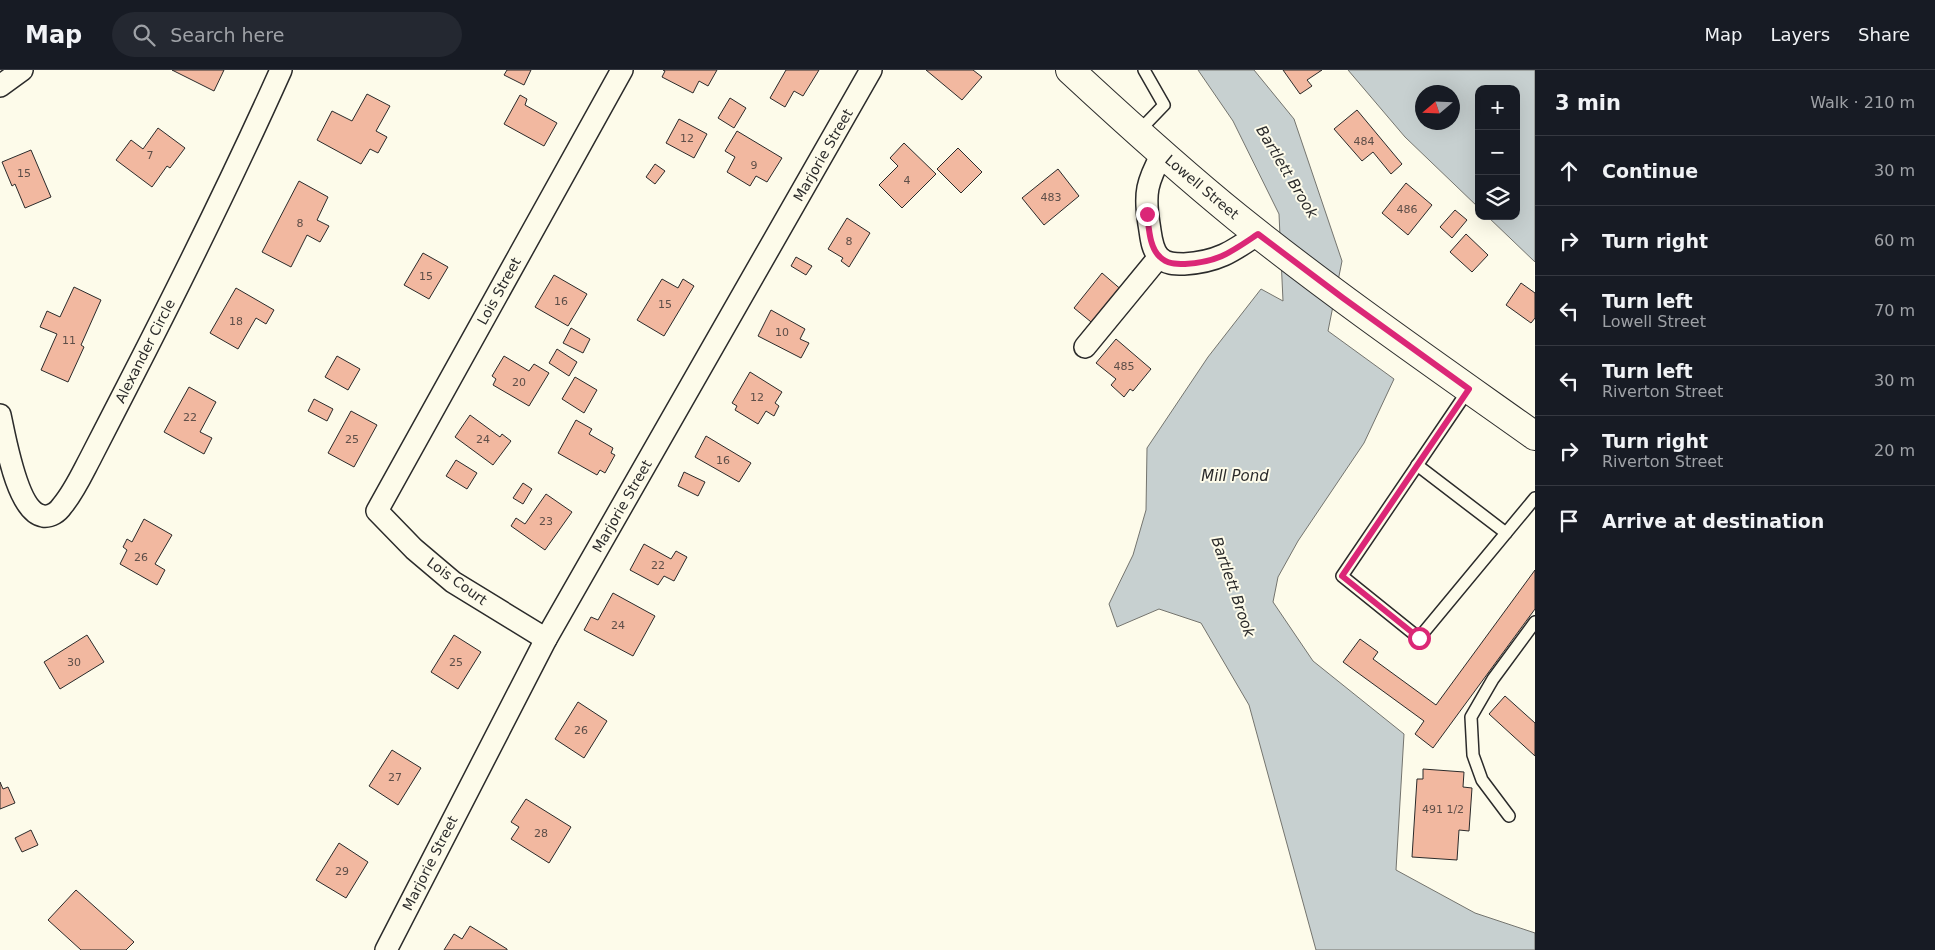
<!DOCTYPE html>
<meta charset="utf-8">
<style>
:root{--surface:#171b24;--page:#242831;--text:#f1f3f6;--muted:#9ea1a6;--line:#363941}
body{margin:0;font-family:"DejaVu Sans",sans-serif;background:var(--page);color:var(--text)}
.controls{position:absolute;right:15px;top:15px;display:grid;overflow:hidden;border-radius:10px;box-shadow:0 5px 20px #0002}
.controls button{width:45px;height:45px;display:grid;place-items:center;padding:0;border:0;border-bottom:1px solid var(--line);background:var(--surface);color:var(--text);font:25px sans-serif}
.compass{position:absolute;left:1415px;top:15px;width:45px;height:45px;border-radius:50%;background:var(--surface);box-shadow:0 5px 20px #0002;rotate:251deg}
.stop{position:absolute;width:15px;height:15px;margin:-11px;border:4px solid #db2777;border-radius:50%;background:#fff}
.stop.end{background:#db2777;border-color:#fff;box-shadow:0 1px 5px #0008}
.list{margin:0;padding:0;list-style:none}
h2{display:flex;justify-content:space-between;align-items:center;height:65px;margin:0;padding:0 20px;font-size:21px}
h2 small{font-size:16px;font-weight:400;color:var(--muted)}
.list li{display:grid;grid-template-columns:32px 1fr auto;gap:15px;align-items:center;box-sizing:border-box;height:70px;padding:0 20px;border-top:1px solid var(--line)}
.list b{display:block;font-size:19px;white-space:nowrap}
.list p{margin:0;font-size:16px;white-space:nowrap;color:var(--muted)}
.list em{font-size:16px;font-style:normal;color:var(--muted)}
.icon{flex:none;width:28px;height:28px;fill:none;stroke:currentColor;stroke-width:2;stroke-linecap:round;stroke-linejoin:round}
.map{position:relative;flex:none;width:1535px;height:880px;overflow:hidden}
header{display:flex;align-items:center;gap:30px;box-sizing:border-box;height:70px;padding:0 25px;background:var(--surface);border-bottom:1px solid var(--line)}
header strong{font-size:24px}
nav{display:flex;gap:28px;margin-inline-start:auto;font-size:18px}
.search{width:350px;height:45px;background:var(--page);display:flex;align-items:center;gap:12px;box-sizing:border-box;padding:0 18px;border-radius:28px;color:var(--muted);font-size:19px}
main{display:flex}
aside{flex:1;background:var(--surface)}
.map>svg:first-child{display:block}
.water{fill:#c7d0d0;stroke:#74746e;fill-rule:evenodd}
.building{fill:#f2b8a0;stroke:#2b2b2b}
.lines{fill:none;stroke-linecap:round;stroke-linejoin:round}
.service-casing{stroke:#2b2b2b;stroke-width:14}
.minor-casing{stroke:#2b2b2b;stroke-width:24}
.primary-casing{stroke:#2b2b2b;stroke-width:30}
.service{stroke:#fdfbea;stroke-width:11}
.minor{stroke:#fdfbea;stroke-width:21}
.primary{stroke:#fdfbea;stroke-width:28}
.route{stroke:#db2777;stroke-width:6}
.labels{text-anchor:middle;stroke-width:4;stroke-linejoin:round;paint-order:stroke}
.number-label{font-size:11px;fill:#5d4e48}
.street-label{font-size:14px;fill:#2b2b2b;stroke:#fdfbea}
.water-label{font-size:15px;font-style:italic;fill:#2b2b2b;stroke:#fdfbea}
</style>
<header>
<strong>Map</strong>
<div class="search"><svg class="icon" aria-label="search" viewBox="0 0 24 24"><circle cx="10" cy="10" r="6"/><path d="M15 15l6 6"/></svg>Search here</div>
<nav><a>Map</a><a>Layers</a><a>Share</a></nav>
</header>
<main>
<div class="map">
<svg width="1535" height="880" viewBox="0 0 1535 880">
<rect width="100%" height="100%" fill="#fdfbea"/>
<g class="water">
<polygon points="1198,0 1254,0 1294,49 1342,191 1328,261 1394,309 1364,373 1298,471 1278,507 1273,532 1313,591 1404,664 1396,800 1475,843 1535,863 1535,880 1316,880 1249,635 1201,553 1159,539 1117,557 1109,534 1133,485 1146,440 1147,378 1208,287 1261,219 1283,231 1279,144 1233,51"/>
<path d="M 1348,0 L 1535,0 L 1535,192 L 1487,146 L 1516,146 L 1516,19 L 1479,19 L 1479,138 L 1405,67 ZM 1452,22 L 1452,52 L 1422,52 L 1422,22 Z"/>
</g>
<g class="building">
<polygon points="172,0 224,0 214,21"/>
<polygon points="507,0 531,0 524,15 504,5"/>
<polygon points="663,0 717,0 708,16 699,11 693,23 662,7 665,1"/>
<polygon points="786,0 819,0 803,26 794,21 785,37 770,28"/>
<polygon points="926,0 973,0 982,7 962,30"/>
<polygon points="1283,0 1322,0 1307,10 1312,16 1300,24"/>
<polygon points="367,24 390,36 376,61 387,67 378,83 370,79 361,94 317,70 332,41 352,51"/>
<polygon points="520,25 527,29 525,35 557,53 544,76 504,54"/>
<polygon points="730,28 746,38 734,58 718,48"/>
<polygon points="1357,40 1402,94 1391,104 1373,82 1362,91 1334,59"/>
<polygon points="679,49 707,64 694,88 666,73"/>
<polygon points="158,58 185,78 170,98 167,96 152,117 116,90 131,70 143,79"/>
<polygon points="737,61 782,88 767,112 756,106 750,116 727,102 735,87 725,81"/>
<polygon points="904,73 936,104 902,138 879,115 898,96 890,88"/>
<polygon points="958,78 982,102 961,123 937,99"/>
<polygon points="31,80 51,127 25,138 15,114 12,116 2,92"/>
<polygon points="655,94 665,101 655,114 646,107"/>
<polygon points="1058,99 1079,126 1044,155 1022,128"/>
<polygon points="299,111 328,127 317,150 329,156 320,172 307,165 291,197 262,182"/>
<polygon points="1406,113 1432,135 1408,165 1382,143"/>
<polygon points="1455,140 1467,150 1452,168 1440,157"/>
<polygon points="847,148 870,163 849,197 841,191 843,188 828,179"/>
<polygon points="1466,164 1488,185 1472,202 1450,182"/>
<polygon points="423,183 448,197 429,229 404,215"/>
<polygon points="796,187 812,196 806,205 791,196"/>
<polygon points="1102,203 1124,222 1096,256 1074,238"/>
<polygon points="554,205 587,224 568,256 535,237"/>
<polygon points="662,209 678,218 683,209 694,216 664,266 637,250"/>
<polygon points="1521,213 1535,223 1535,248 1531,253 1506,235"/>
<polygon points="74,217 101,230 81,275 84,277 68,312 41,300 57,264 40,257 47,241 60,247"/>
<polygon points="236,218 274,240 266,254 256,248 238,279 210,263"/>
<polygon points="771,240 805,259 800,269 809,273 801,288 758,266"/>
<polygon points="571,258 590,269 583,283 563,273"/>
<polygon points="1116,269 1151,299 1133,321 1130,319 1124,327 1111,315 1116,309 1096,293"/>
<polygon points="557,279 577,292 569,306 549,293"/>
<polygon points="337,286 360,299 348,320 325,307"/>
<polygon points="504,286 529,301 534,294 549,303 529,336 493,315 496,309 492,306"/>
<polygon points="750,302 782,322 775,333 779,336 774,346 766,341 758,354 735,340 737,336 732,333"/>
<polygon points="575,307 597,320 584,343 562,329"/>
<polygon points="189,317 216,332 200,362 212,368 204,384 164,362"/>
<polygon points="314,329 333,339 327,351 308,341"/>
<polygon points="351,341 377,355 354,397 328,383"/>
<polygon points="470,345 500,367 502,364 511,371 493,395 455,367"/>
<polygon points="576,350 592,359 589,364 613,378 611,383 615,385 605,403 600,400 597,405 558,383"/>
<polygon points="706,366 751,393 739,412 695,387"/>
<polygon points="456,390 477,403 467,419 446,406"/>
<polygon points="684,402 705,412 698,426 678,416"/>
<polygon points="523,413 532,419 523,434 513,428"/>
<polygon points="546,424 572,442 545,480 511,456 516,448 525,454"/>
<polygon points="144,449 172,465 155,494 165,500 157,515 120,494 127,480 123,477 127,469 132,472"/>
<polygon points="644,474 671,489 676,481 687,487 674,511 664,506 658,515 630,500"/>
<polygon points="1535,500 1535,539 1433,678 1415,664 1424,651 1343,592 1360,569 1378,582 1373,589 1436,635"/>
<polygon points="613,523 655,546 633,586 584,560 591,547 598,550"/>
<polygon points="87,565 104,592 60,619 44,592"/>
<polygon points="454,565 481,582 458,619 431,602"/>
<polygon points="1505,626 1535,653 1535,686 1489,644"/>
<polygon points="578,632 607,651 584,688 555,669"/>
<polygon points="392,680 421,698 398,735 369,716"/>
<polygon points="1423,699 1464,702 1463,717 1472,718 1469,761 1459,760 1457,790 1412,787 1417,709 1423,709"/>
<polygon points="0,712 3,719 8,717 15,733 0,739"/>
<polygon points="526,729 571,757 549,793 511,769 519,757 511,752"/>
<polygon points="31,760 38,775 22,782 15,768"/>
<polygon points="339,773 368,792 346,828 316,810"/>
<polygon points="76,820 134,872 126,880 81,880 48,850"/>
<polygon points="470,856 507,879 507,880 444,880 454,864 462,869"/>
</g>
<g class="lines">
<g class="service-casing">
<g id="service">
<polyline points="1138,62 1164,35 1144,0"/>
<polyline points="1469,319 1342,506 1419,568 1535,428"/>
<polyline points="1417,395 1506,463"/>
<polyline points="1509,746 1482,710 1473,685 1471,647 1493,609 1535,552"/>
</g>
</g>
<g class="minor-casing">
<g id="minor">
<polyline points="0,16 22,0"/>
<path d="M 1162,84 C 1147,112 1144,123 1149,154 C 1151,165 1151,178 1159,187 C 1166,194 1175,194 1184,194 C 1217,192 1232,182 1258,164"/>
<polyline points="1085,277 1159,187"/>
<path d="M 0,345 C 5,367 17,442 43,446 C 51,447 58,442 62,436 C 74,422 82,404 91,387 C 103,364 115,340 127,317 C 181,212 233,107 281,0"/>
<polyline points="546,569 453,512 414,479 377,441 622,0"/>
<polyline points="386,880 546,569 871,0"/>
</g>
</g>
<g class="primary-casing">
<path id="primary" d="M 1070,0 C 1125,51 1180,101 1238,148 C 1334,225 1435,295 1535,366"/>
</g>
<use href="#service" class="service"/>
<use href="#minor" class="minor"/>
<use href="#primary" class="primary"/>
</g>
<g class="lines">
<path class="route" d="M 1147,144 C 1149,157 1149,177 1160,187 C 1167,194 1176,194 1185,194 C 1219,192 1231,182 1258,164 L 1343,228 L 1469,319 L 1342,506 L 1419,568"/>
</g>
<g class="labels">
<g class="number-label">
<text x="687" y="72">12</text>
<text x="1364" y="75">484</text>
<text x="150" y="89">7</text>
<text x="754" y="99">9</text>
<text x="24" y="107">15</text>
<text x="907" y="114">4</text>
<text x="1051" y="131">483</text>
<text x="1407" y="143">486</text>
<text x="300" y="157">8</text>
<text x="849" y="175">8</text>
<text x="426" y="210">15</text>
<text x="561" y="235">16</text>
<text x="665" y="238">15</text>
<text x="236" y="255">18</text>
<text x="782" y="266">10</text>
<text x="69" y="274">11</text>
<text x="1124" y="300">485</text>
<text x="519" y="316">20</text>
<text x="757" y="331">12</text>
<text x="190" y="351">22</text>
<text x="352" y="373">25</text>
<text x="483" y="373">24</text>
<text x="723" y="394">16</text>
<text x="546" y="455">23</text>
<text x="141" y="491">26</text>
<text x="658" y="499">22</text>
<text x="618" y="559">24</text>
<text x="74" y="596">30</text>
<text x="456" y="596">25</text>
<text x="581" y="664">26</text>
<text x="395" y="711">27</text>
<text x="1443" y="743">491 1/2</text>
<text x="541" y="767">28</text>
<text x="342" y="805">29</text>
</g>
<g class="street-label">
<text transform="translate(823 85) rotate(-60)" y="5">Marjorie Street</text>
<text transform="translate(1202 117) rotate(40)" y="5">Lowell Street</text>
<text transform="translate(499 221) rotate(-61)" y="5">Lois Street</text>
<text transform="translate(145 281) rotate(-63)" y="5">Alexander Circle</text>
<text transform="translate(622 436) rotate(-60)" y="5">Marjorie Street</text>
<text transform="translate(457 511) rotate(36)" y="5">Lois Court</text>
<text transform="translate(430 793) rotate(-63)" y="5">Marjorie Street</text>
</g>
<g class="water-label">
<text transform="translate(1287 102) rotate(59)" y="5">Bartlett Brook</text>
<text x="1235" y="411">Mill Pond</text>
<text transform="translate(1233 517) rotate(71)" y="5">Bartlett Brook</text>
</g>
</g>
</svg>
<div class="controls">
<button>+</button>
<button>−</button>
<button><svg class="icon" aria-label="layers" viewBox="0 0 24 24"><path d="M12 4l9 5-9 5-9-5zM3 14l9 5 9-5"/></svg></button>
</div>
<svg class="compass" viewBox="-18 -18 36 36"><path d="M0-13l5 13h-10z" fill="#e53935"/><path d="M0 13l5-13h-10z" fill="#9ea1a6"/></svg>
<div class="stop" style="left:1419px;top:568px"></div>
<div class="stop end" style="left:1147px;top:144px"></div>
</div>
<aside>
<h2>3 min<small>Walk · 210 m</small></h2>
<ul class="list">
<li><svg class="icon" aria-label="ahead" viewBox="0 0 24 24"><path d="M12 20V5M6 11l6-6 6 6"/></svg><div><b>Continue</b></div><em>30 m</em></li>
<li><svg class="icon" aria-label="right" viewBox="0 0 24 24"><path d="M7 20v-9h11M14 6l5 5-5 5"/></svg><div><b>Turn right</b></div><em>60 m</em></li>
<li><svg class="icon" aria-label="left" viewBox="0 0 24 24"><path d="M17 20v-9H6M10 6l-5 5 5 5"/></svg><div><b>Turn left</b><p>Lowell Street</p></div><em>70 m</em></li>
<li><svg class="icon" aria-label="left" viewBox="0 0 24 24"><path d="M17 20v-9H6M10 6l-5 5 5 5"/></svg><div><b>Turn left</b><p>Riverton Street</p></div><em>30 m</em></li>
<li><svg class="icon" aria-label="right" viewBox="0 0 24 24"><path d="M7 20v-9h11M14 6l5 5-5 5"/></svg><div><b>Turn right</b><p>Riverton Street</p></div><em>20 m</em></li>
<li><svg class="icon" aria-label="arrive" viewBox="0 0 24 24"><path d="M6 21V4h12l-3 4 3 4H6"/></svg><div><b>Arrive at destination</b></div></li>
</ul>
</aside>
</main>
